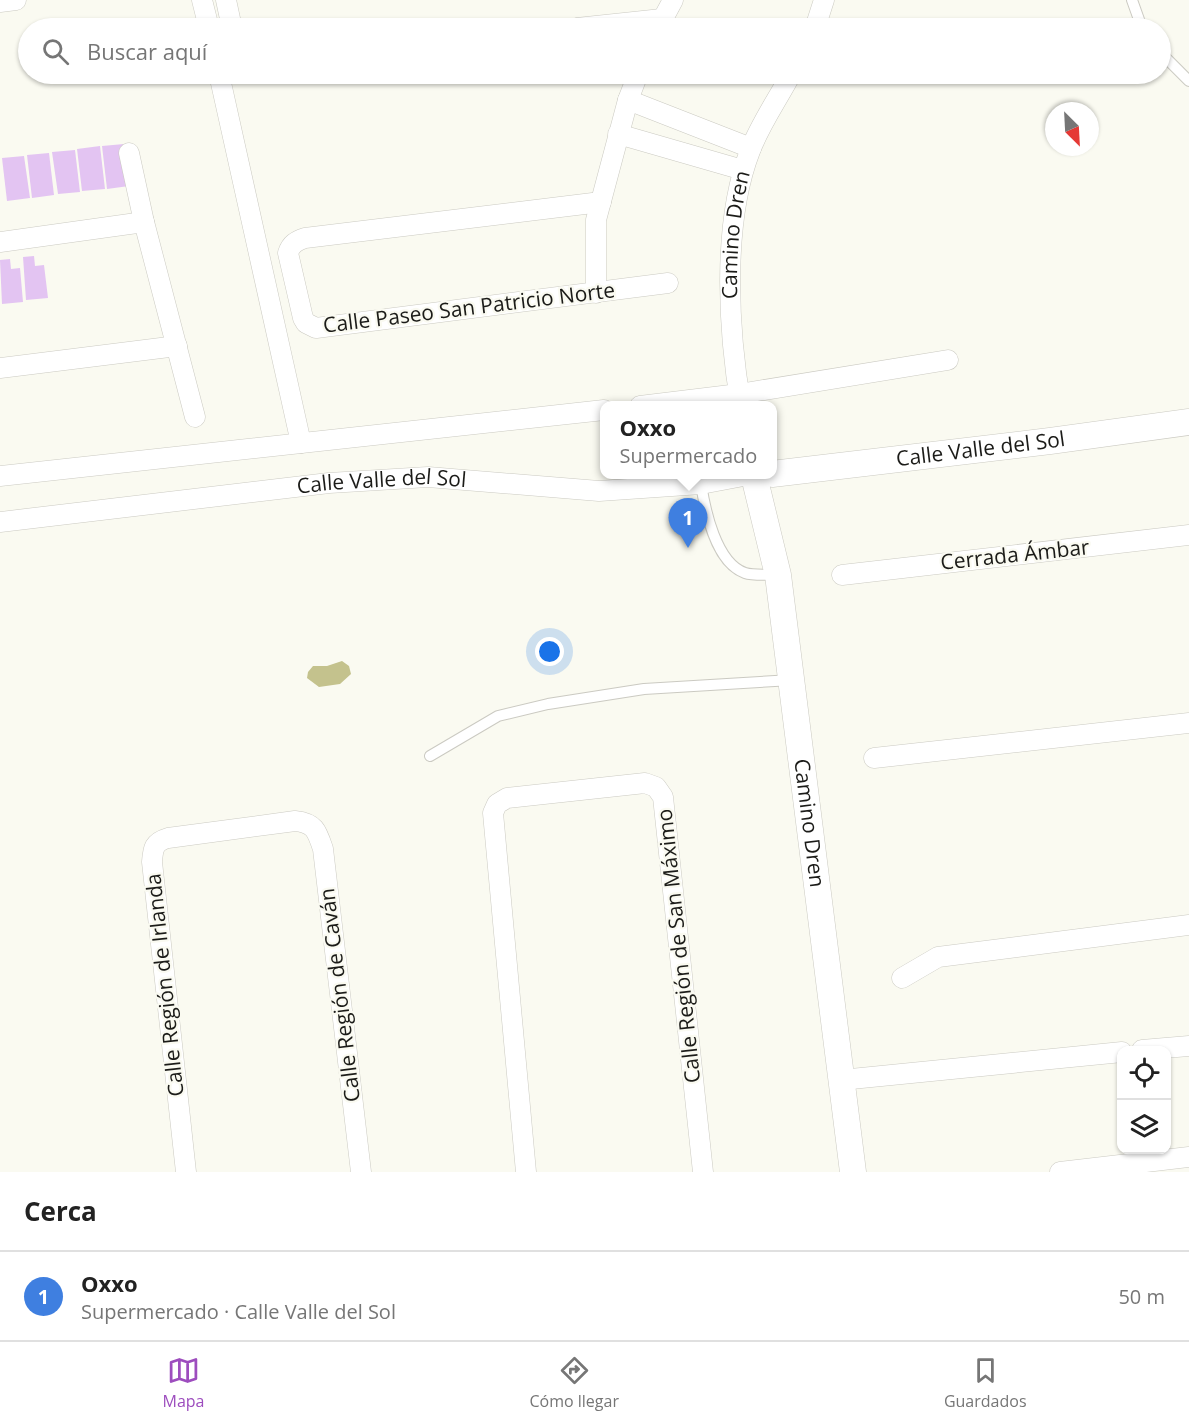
<!DOCTYPE html>
<html lang="es">
<meta charset="utf-8">
<style>
:root{--surface:#fff;--page:#f6f6f6;--text:#222;--muted:#767676;--line:#e0e0e0;--accent:#9d4dbe}
body{margin:0;font-family:"Open Sans",sans-serif;background:var(--page);color:var(--text)}
.controls{position:absolute;right:18px;bottom:18px;display:grid;overflow:hidden;border-radius:12px;box-shadow:0 2px 4px #0004}
.controls button{width:54px;height:54px;display:grid;place-items:center;padding:0;border:0;border-bottom:2px solid var(--line);background:var(--surface);color:var(--text);font:30px sans-serif}
.compass{position:absolute;left:1045px;top:102px;width:54px;height:54px;border-radius:50%;background:var(--surface);box-shadow:0 2px 4px #0004;rotate:156deg}
.you{position:absolute;left:550px;top:652px;width:21px;height:21px;margin:-15px;border:4px solid #fff;border-radius:50%;background:#1a73e8;box-shadow:0 0 0 9px #1a73e833}
.badge{display:grid;place-items:center;width:39px;height:39px;border-radius:50%;background:var(--accent);color:#fff;font-size:20px;font-weight:700}
.pin{position:absolute;translate:-50% -50px;filter:drop-shadow(0 2px 3px #0008)}
.pin::after{content:'';position:absolute;top:32px;width:21px;height:18px;background:inherit;clip-path:polygon(0 0,100% 0,50% 100%)}
.popup{position:absolute;left:600px;top:401px;width:177px;height:78px;box-sizing:border-box;display:grid;place-content:center;border-radius:12px;background:var(--surface);filter:drop-shadow(0 2px 4px #0005);font-size:20px;white-space:nowrap;color:var(--muted)}
.popup b{font-size:22px;color:var(--text)}
.popup::after{content:'';position:absolute;left:50%;top:100%;margin-left:-12px;border:12px solid transparent;border-top-color:var(--surface)}
.list{margin:0;padding:0;list-style:none}
h2{display:flex;justify-content:space-between;align-items:center;height:78px;margin:0;padding:0 24px;font-size:26px}
h2 small{font-size:20px;font-weight:400;color:var(--muted)}
.list li{display:grid;grid-template-columns:39px 1fr auto;gap:18px;align-items:center;box-sizing:border-box;height:90px;padding:0 24px;border-top:2px solid var(--line)}
.list b{display:block;font-size:22px;white-space:nowrap}
.list p{margin:0;font-size:20px;white-space:nowrap;color:var(--muted)}
.list em{font-size:20px;font-style:normal;color:var(--muted)}
.icon{flex:none;width:33px;height:33px;fill:none;stroke:currentColor;stroke-width:2;stroke-linecap:round;stroke-linejoin:round}
.map{position:relative;flex:none;width:1189px;height:1172px;overflow:hidden}
.search{position:absolute;background:var(--surface);box-shadow:0 2px 4px #0004;left:18px;right:18px;top:18px;height:66px;display:flex;align-items:center;gap:15px;box-sizing:border-box;padding:0 21px;border-radius:33px;color:var(--muted);font-size:22px}
.sheet{height:168px;background:var(--surface)}
nav{display:flex;justify-content:space-around;align-items:center;box-sizing:border-box;height:84px;border-top:2px solid var(--line);background:var(--surface);font-size:16px;color:var(--muted)}
nav a{display:grid;justify-items:center;gap:3px}
nav .on{color:var(--accent)}
.map>svg:first-child{display:block}
.water{fill:#c4c28d}
.building{fill:#e3c4f2}
.lines{fill:none;stroke-linecap:round;stroke-linejoin:round}
.service-casing{stroke:#cbcac2;stroke-width:12}
.minor-casing{stroke:#cbcac2;stroke-width:21}
.tertiary-casing{stroke:#cbcac2;stroke-width:27}
.service{stroke:#fff;stroke-width:10}
.minor{stroke:#fff;stroke-width:20}
.tertiary{stroke:#fff;stroke-width:26}
.labels{text-anchor:middle;stroke-width:4.5;stroke-linejoin:round;paint-order:stroke}
.street-label{font-size:21px;fill:#1b1b18;stroke:#fafaf1}
</style>
<div class="map">
<svg width="1189" height="1172" viewBox="0 0 1189 1172">
<rect width="100%" height="100%" fill="#fafaf1"/>
<polygon class="water" points="342,661 349,666 351,674 340,684 319,687 307,678 308,672 313,666 327,666"/>
<g class="building">
<polygon points="124,144 129,186 107,189 102,146"/>
<polygon points="100,146 105,189 82,191 77,149"/>
<polygon points="75,150 80,192 58,194 52,152"/>
<polygon points="49,153 54,195 32,198 27,155"/>
<polygon points="24,156 30,198 7,201 2,158"/>
<polygon points="34,256 35,266 44,265 48,298 26,300 23,257"/>
<polygon points="10,259 11,269 20,268 23,302 2,304 0,260"/>
</g>
<g class="lines">
<g class="service-casing">
<g id="service">
<polyline points="1132,0 1142,28"/>
<polyline points="1160,52 1189,81"/>
<path d="M 701,484 C 705,510 716,563 745,573 C 754,576 768,574 778,575"/>
<polyline points="430,756 498,716 548,704 644,689 792,680"/>
</g>
</g>
<g class="minor-casing">
<g id="minor">
<polyline points="202,0 209,28"/>
<polyline points="226,0 232,28"/>
<polyline points="0,2 16,0"/>
<polyline points="577,28 662,19"/>
<polyline points="658,28 673,0"/>
<polyline points="815,28 824,0"/>
<polyline points="219,74 301,443"/>
<polyline points="628,100 751,148"/>
<polyline points="618,134 743,170"/>
<polyline points="129,153 144,222 195,417"/>
<path d="M 601,202 L 305,238 C 296,241 291,244 288,253 L 303,318 L 306,323 L 316,328 L 668,283"/>
<polyline points="0,242 144,222"/>
<polyline points="596,293 596,220 628,100 638,74"/>
<polyline points="0,368 177,346"/>
<polyline points="640,406 739,394 948,360"/>
<path id="s1" d="M 741,406 C 728,330 722,223 750,151 C 760,124 778,99 791,74"/>
<polyline points="0,476 604,410"/>
<path id="s2" d="M 0,522 L 329,483 L 428,477 L 599,491 L 701,484 L 754,474"/>
<polyline points="842,575 1189,535"/>
<polyline points="874,758 1189,723"/>
<polyline points="902,978 938,957 1189,925"/>
<polyline points="1142,1050 1189,1046"/>
<polyline points="841,1080 1122,1052"/>
<path d="M 186,1172 L 152,862 C 153,848 154,842 168,838 L 295,821 C 315,823 317,831 323,849 L 361,1172"/>
<polyline points="526,1172 493,813 497,804 507,798 645,783 656,787 663,797 703,1172"/>
<polyline points="1060,1172 1189,1157"/>
</g>
</g>
<g class="tertiary-casing">
<g id="tertiary">
<path id="s3" d="M 765,474 L 754,476 L 778,575 L 853,1172"/>
<path id="s4" d="M 772,474 L 1050,441 L 1189,422"/>
</g>
</g>
<use href="#service" class="service"/>
<use href="#minor" class="minor"/>
<use href="#tertiary" class="tertiary"/>
</g>
<g class="labels">
<g class="street-label">
<text dy="7" stroke="none"><textPath href="#s1" startOffset="172">Camino Dren</textPath></text>
<text transform="translate(469 308) rotate(-7)" y="7">Calle Paseo San Patricio Norte</text>
<text dy="7" stroke="none"><textPath href="#s4" startOffset="210">Calle Valle del Sol</textPath></text>
<text dy="7" stroke="none"><textPath href="#s2" startOffset="384">Calle Valle del Sol</textPath></text>
<text transform="translate(1015 555) rotate(-6)" y="7">Cerrada Ámbar</text>
<text dy="7" stroke="none"><textPath href="#s3" startOffset="363">Camino Dren</textPath></text>
<text transform="translate(679 946) rotate(-96)" y="7">Calle Región de San Máximo</text>
<text transform="translate(165 985) rotate(-96)" y="7">Calle Región de Irlanda</text>
<text transform="translate(340 995) rotate(-97)" y="7">Calle Región de Caván</text>
</g>
</g>
</svg>
<div class="controls">
<button><svg class="icon" aria-label="locate" viewBox="0 0 24 24"><circle cx="12" cy="12" r="6"/><path d="M12 2v4M12 18v4M2 12h4M18 12h4"/></svg></button>
<button><svg class="icon" aria-label="layers" viewBox="0 0 24 24"><path d="M12 4l9 5-9 5-9-5zM3 14l9 5 9-5"/></svg></button>
</div>
<svg class="compass" viewBox="-18 -18 36 36"><path d="M0-13l5 13h-10z" fill="#e53935"/><path d="M0 13l5-13h-10z" fill="#767676"/></svg>
<div class="you"></div>
<div class="pin badge" style="left:688px;top:548px;background:#3f7fe0">1</div>
<div class="popup"><b>Oxxo</b>Supermercado</div>
<div class="search"><svg class="icon" aria-label="search" viewBox="0 0 24 24"><circle cx="10" cy="10" r="6"/><path d="M15 15l6 6"/></svg>Buscar aquí</div>
</div>
<section class="sheet">
<h2>Cerca<small></small></h2>
<ul class="list">
<li><span class="badge" style="background:#3f7fe0">1</span><div><b>Oxxo</b><p>Supermercado · Calle Valle del Sol</p></div><em>50 m</em></li>
</ul>
</section>
<nav>
<a class="on"><svg class="icon" aria-label="map" viewBox="0 0 24 24"><path d="M3 6l6-2 6 2 6-2v14l-6 2-6-2-6 2zM9 4v14M15 6v14"/></svg>Mapa</a>
<a><svg class="icon" aria-label="directions" viewBox="0 0 24 24"><path d="M12 3l9 9-9 9-9-9zM9 14v-3h6M13 9l2 2-2 2"/></svg>Cómo llegar</a>
<a><svg class="icon" aria-label="saved" viewBox="0 0 24 24"><path d="M7 4h10v16l-5-4-5 4z"/></svg>Guardados</a>
</nav>
